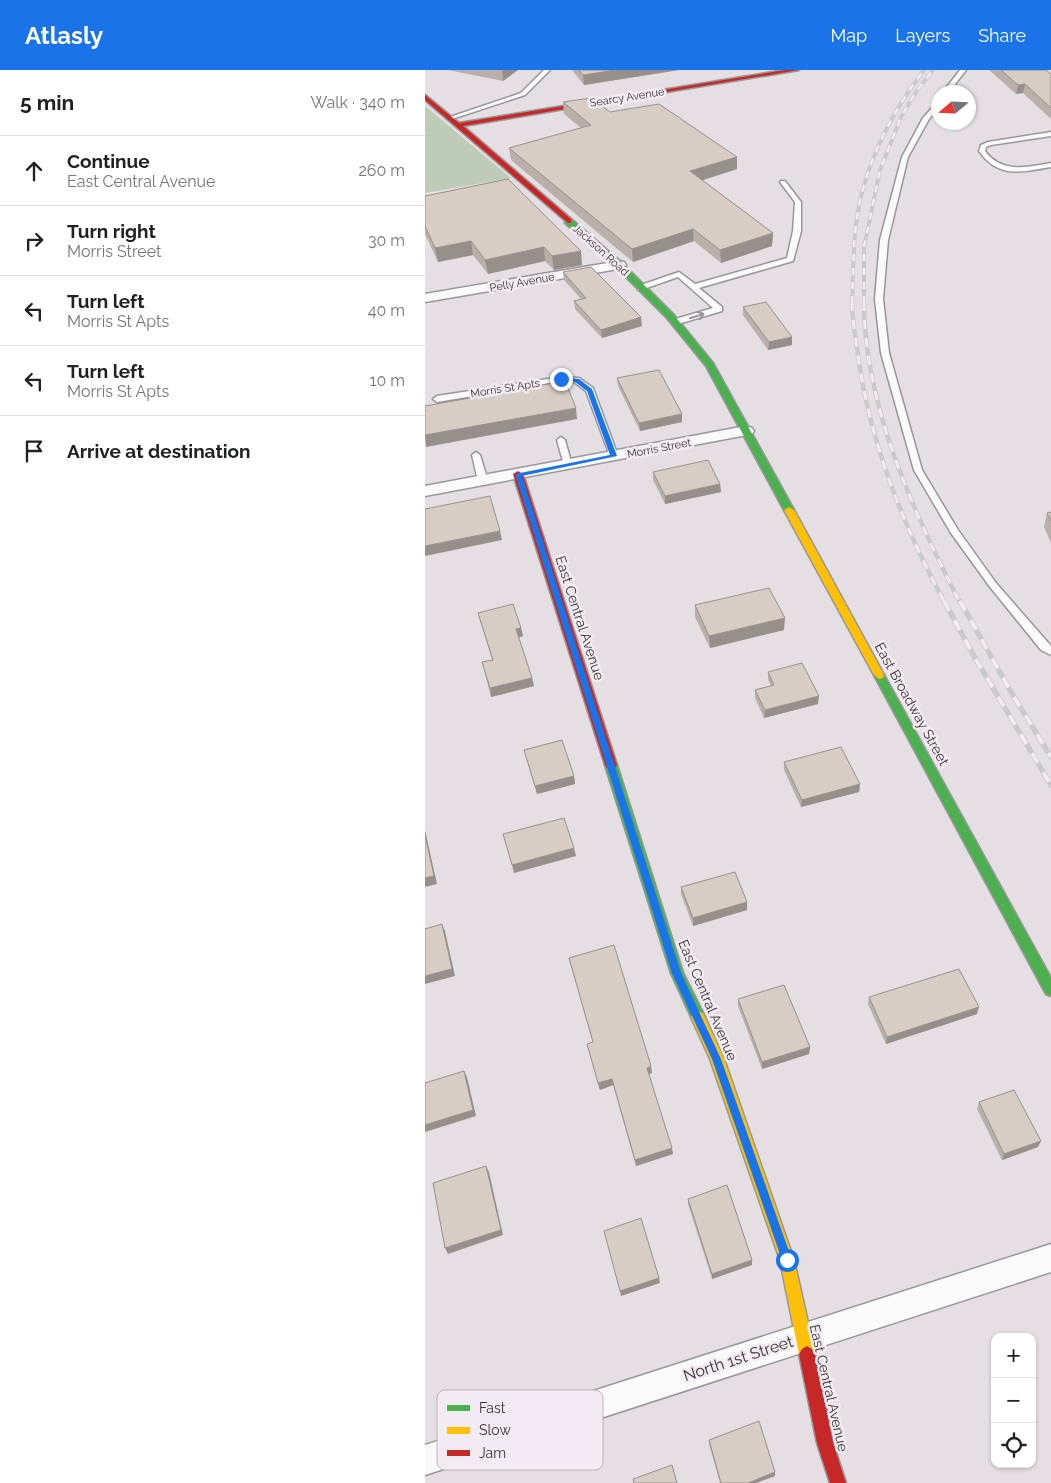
<!DOCTYPE html>
<meta charset="utf-8">
<style>
:root{--surface:#fff;--page:#f6f6f6;--text:#202124;--muted:#757577;--line:#e0e0e0;--accent:#1a73e8}
body{margin:0;font-family:Raleway,sans-serif;background:var(--page);color:var(--text)}
.controls{position:absolute;right:15px;bottom:15px;display:grid;overflow:hidden;border-radius:10px;box-shadow:0 1px 4px #0004}
.controls button{width:45px;height:45px;display:grid;place-items:center;padding:0;border:0;border-bottom:1px solid var(--line);background:var(--surface);color:var(--text);font:25px sans-serif}
.compass{position:absolute;left:506px;top:15px;width:45px;height:45px;border-radius:50%;background:var(--surface);box-shadow:0 1px 4px #0004;rotate:251deg}
.stop{position:absolute;width:15px;height:15px;margin:-11px;border:4px solid #1a73e8;border-radius:50%;background:#fff}
.stop.end{background:#1a73e8;border-color:#fff;box-shadow:0 1px 5px #0008}
.list{margin:0;padding:0;list-style:none}
h2{display:flex;justify-content:space-between;align-items:center;height:65px;margin:0;padding:0 20px;font-size:21px}
h2 small{font-size:16px;font-weight:400;color:var(--muted)}
.list li{display:grid;grid-template-columns:32px 1fr auto;gap:15px;align-items:center;box-sizing:border-box;height:70px;padding:0 20px;border-top:1px solid var(--line)}
.list b{display:block;font-size:19px;white-space:nowrap}
.list p{margin:0;font-size:16px;white-space:nowrap;color:var(--muted)}
.list em{font-size:16px;font-style:normal;color:var(--muted)}
.icon{flex:none;width:28px;height:28px;fill:none;stroke:currentColor;stroke-width:2;stroke-linecap:round;stroke-linejoin:round}
.map{position:relative;flex:none;width:626px;height:1413px;overflow:hidden}
header{display:flex;align-items:center;gap:30px;box-sizing:border-box;height:70px;padding:0 25px;background:var(--accent);color:#fff}
header strong{font-size:24px}
nav{display:flex;gap:28px;margin-inline-start:auto;font-size:18px}
main{display:flex}
aside{flex:1;background:var(--surface)}
.map>svg:first-child{display:block}
.green{fill:#becbb6}
.lines{fill:none;stroke-linecap:round;stroke-linejoin:round}
.lane-casing{stroke:#999699;stroke-width:3}
.street-casing{stroke:#999699;stroke-width:3}
.fast-casing{stroke:#999699;stroke-width:3}
.slow-casing{stroke:#999699;stroke-width:3}
.jam-casing{stroke:#999699;stroke-width:3}
.lane{fill:#fbfafb;fill-rule:evenodd}
.street{fill:#fbfafb;fill-rule:evenodd}
.fast{fill:#4caf50;fill-rule:evenodd}
.slow{fill:#ffc107;fill-rule:evenodd}
.jam{fill:#c62828;fill-rule:evenodd}
.rail-far2-casing{stroke:#cbcacb;stroke-width:4}
.rail-far1-casing{stroke:#cbcacb;stroke-width:4.5}
.rail-casing{stroke:#cbcacb;stroke-width:5.5}
.rail-far2{stroke:#f2ebf1;stroke-width:2.5;stroke-dasharray:7;stroke-linecap:butt}
.rail-far1{stroke:#f2ebf1;stroke-width:3;stroke-dasharray:9;stroke-linecap:butt}
.rail{stroke:#f2ebf1;stroke-width:4;stroke-dasharray:11;stroke-linecap:butt}
.wall{fill:#bab0a9}
.shaded-wall{fill:#97908a}
.building{fill:#d8cdc5;stroke:#97908a}
.oneway{stroke:#989698}
.route{fill:#1a73e8}
.labels{text-anchor:middle;stroke-width:5;stroke-linejoin:round;paint-order:stroke}
.far-street-label{font-size:11px;fill:#353335;stroke:#f2ebf1}
.street-label{font-size:14px;fill:#353335;stroke:#f2ebf1}
.near-street-label{font-size:16px;fill:#353335;stroke:#f2ebf1}
.key{fill:#f2ebf1;stroke:#b9b4b9;stroke-width:1}
.key-label{font-size:14px;fill:#353335}
</style>
<header>
<strong>Atlasly</strong>
<nav><a>Map</a><a>Layers</a><a>Share</a></nav>
</header>
<main>
<aside>
<h2>5 min<small>Walk · 340 m</small></h2>
<ul class="list">
<li><svg class="icon" aria-label="ahead" viewBox="0 0 24 24"><path d="M12 20V5M6 11l6-6 6 6"/></svg><div><b>Continue</b><p>East Central Avenue</p></div><em>260 m</em></li>
<li><svg class="icon" aria-label="right" viewBox="0 0 24 24"><path d="M7 20v-9h11M14 6l5 5-5 5"/></svg><div><b>Turn right</b><p>Morris Street</p></div><em>30 m</em></li>
<li><svg class="icon" aria-label="left" viewBox="0 0 24 24"><path d="M17 20v-9H6M10 6l-5 5 5 5"/></svg><div><b>Turn left</b><p>Morris St Apts</p></div><em>40 m</em></li>
<li><svg class="icon" aria-label="left" viewBox="0 0 24 24"><path d="M17 20v-9H6M10 6l-5 5 5 5"/></svg><div><b>Turn left</b><p>Morris St Apts</p></div><em>10 m</em></li>
<li><svg class="icon" aria-label="arrive" viewBox="0 0 24 24"><path d="M6 21V4h12l-3 4 3 4H6"/></svg><div><b>Arrive at destination</b></div></li>
</ul>
</aside>
<div class="map">
<svg width="626" height="1413" viewBox="0 0 626 1413">
<rect width="100%" height="100%" fill="#e4dfe3"/>
<polygon class="green" points="0,36 86,108 0,123"/>
<g class="lines">
<g class="lane-casing">
<g id="lane">
<polygon points="119,0 125,0 100,25 27,49 22,48 96,23"/>
<polygon points="535,0 541,0 524,22 518,22"/>
<polygon points="514,30 514,37 504,49 483,87 463,170 458,229 464,283 497,400 533,460 571,513 626,576 626,585 616,580 565,517 526,463 489,400 456,283 450,229 455,170 477,87 498,48"/>
<path d="M 626,62 L 626,66 L 566,75 L 561,77 L 560,81 C 577,104 602,97 626,93 L 626,97 C 597,102 573,109 554,81 L 556,75 L 563,72 Z"/>
<polygon points="356,111 360,111 376,132 376,161 368,191 274,218 297,237 297,241 253,254 247,254 247,250 288,238 253,207 216,220 213,220 213,216 254,202 270,214 362,188 368,161 370,132 355,112"/>
<polygon points="136,307 154,308 168,318 193,386 192,388 186,388 185,386 161,321 149,312 136,311 12,332 8,329 12,326"/>
<polygon points="136,367 140,370 147,395 146,397 143,398 139,395 132,370"/>
<polygon points="51,382 55,385 63,411 61,413 58,414 53,411 47,385"/>
</g>
</g>
<g class="street-casing">
<g id="street">
<polygon points="194,191 199,192 201,195 199,198 0,232 0,224"/>
<polygon points="321,356 327,358 329,361 327,364 0,426 0,416"/>
<polygon points="626,1174 626,1202 0,1405 0,1375"/>
</g>
</g>
<g class="fast-casing">
<g id="fast">
<polygon points="140,149 146,149 197,193 248,244 288,293 369,440 367,442 364,443 359,440 281,296 242,248 191,197 140,153"/>
<polygon points="454,601 459,605 626,908 626,926 621,924 449,605"/>
<polygon points="186,691 190,692 192,695 258,903 280,947 278,951 273,953 268,951 246,903 180,695 182,692"/>
</g>
</g>
<g class="slow-casing">
<g id="slow">
<polygon points="364,437 369,440 459,605 458,608 454,609 449,605 359,440"/>
<polygon points="273,941 278,943 299,989 369,1190 390,1284 387,1289 382,1292 377,1289 374,1284 355,1190 285,989 266,947 268,943"/>
</g>
</g>
<g class="jam-casing">
<g id="jam">
<polygon points="360,0 374,0 38,56 146,149 146,153 143,153 0,30 0,25 34,53"/>
<polygon points="93,401 98,404 192,695 190,698 182,698 180,695 88,404"/>
<polygon points="382,1276 387,1279 390,1284 408,1373 421,1413 405,1413 392,1373 374,1284 377,1279"/>
</g>
</g>
<use href="#lane" class="lane"/>
<use href="#street" class="street"/>
<use href="#fast" class="fast"/>
<use href="#slow" class="slow"/>
<use href="#jam" class="jam"/>
<g class="rail-far2-casing">
<g id="rail-far2">
<path d="M 427,233 C 428,210 428,187 430,164 C 435,104 463,47 499,0"/>
<polyline points="439,233 439,177 455,100 476,47 491,22 508,0"/>
</g>
</g>
<g class="rail-far1-casing">
<g id="rail-far1">
<path d="M 427,232 C 427,247 430,263 432,278 C 443,367 477,454 520,533"/>
<path d="M 439,232 C 439,335 489,443 535,533"/>
</g>
</g>
<g class="rail-casing">
<g id="rail">
<polyline points="519,531 550,588 626,715"/>
<polyline points="535,531 586,622 626,687"/>
</g>
</g>
<use href="#rail-far2" class="rail-far2"/>
<use href="#rail-far1" class="rail-far1"/>
<use href="#rail" class="rail"/>
</g>
<g class="wall">
<polygon points="23,0 93,0 78,11"/>
<polygon points="147,0 254,0 159,15"/>
<polygon points="564,0 621,0 626,4 626,49 598,23 591,24"/>
<polygon points="138,32 185,42 312,87 312,99 277,110 348,163 347,176 296,193 269,171 208,192 86,90 84,78 156,58 139,44"/>
<polygon points="83,109 157,195 129,200 120,191 63,204 48,185 13,192 0,164 0,126"/>
<polygon points="138,202 217,256 177,268 150,239 149,231 156,229 139,210"/>
<polygon points="318,237 367,275 343,280 318,245"/>
<polygon points="192,308 257,352 215,361 193,316"/>
<polygon points="228,402 295,414 296,422 240,434 228,410"/>
<polygon points="626,442 626,473 619,457 622,443"/>
<polygon points="270,535 359,560 285,578 270,547"/>
<polygon points="53,543 96,558 98,566 94,567 107,608 109,616 66,627 57,592 67,590"/>
<polygon points="343,602 393,634 339,648 330,628 330,620 346,616 343,610"/>
<polygon points="99,680 149,706 150,714 112,724"/>
<polygon points="359,692 435,714 434,722 376,737 359,700"/>
<polygon points="256,817 322,840 268,856 256,824"/>
<polygon points="144,888 227,1003 224,1004 248,1084 211,1096 188,1015 175,1020 162,974 168,972"/>
<polygon points="444,927 552,944 461,974 443,934"/>
<polygon points="313,929 385,977 384,984 337,999 313,936"/>
<polygon points="554,1032 613,1077 577,1090 552,1039"/>
<polygon points="263,1129 327,1190 327,1195 287,1209 263,1134"/>
<polygon points="284,1370 350,1406 331,1413 295,1413 284,1374"/>
</g>
<g class="shaded-wall">
<polygon points="78,0 93,0 78,11 77,1"/>
<polygon points="191,0 254,0 159,15 158,5"/>
<polygon points="600,14 598,23 591,24 593,15"/>
<polygon points="312,87 312,99 266,114 265,101"/>
<polygon points="268,159 269,171 208,192 207,179"/>
<polygon points="348,163 347,176 296,193 295,180"/>
<polygon points="46,171 48,185 13,192 10,178"/>
<polygon points="119,177 120,191 63,204 60,190"/>
<polygon points="156,181 157,195 129,200 127,186"/>
<polygon points="216,247 217,256 177,268 176,260"/>
<polygon points="367,267 367,275 343,280 344,272"/>
<polygon points="151,338 152,349 1,377 0,365"/>
<polygon points="257,344 257,352 215,361 214,353"/>
<polygon points="295,414 296,422 240,434 240,426"/>
<polygon points="75,461 77,470 0,486 0,476"/>
<polygon points="360,548 359,560 285,578 284,566"/>
<polygon points="96,558 98,566 93,568 91,559"/>
<polygon points="107,608 109,616 66,627 65,618"/>
<polygon points="394,626 393,634 339,648 340,640"/>
<polygon points="149,706 150,714 112,724 110,716"/>
<polygon points="435,714 434,722 376,737 377,730"/>
<polygon points="0,760 12,814 0,817"/>
<polygon points="149,778 151,786 89,803 87,795"/>
<polygon points="322,832 322,840 268,856 268,848"/>
<polygon points="17,854 20,861 30,906 0,914 0,906"/>
<polygon points="554,937 552,944 461,974 462,967"/>
<polygon points="385,977 384,984 337,999 337,992"/>
<polygon points="226,996 227,1003 223,1004 222,998"/>
<polygon points="39,1001 42,1007 51,1046 0,1062 0,1055"/>
<polygon points="187,1009 188,1015 175,1020 173,1013"/>
<polygon points="616,1071 613,1077 577,1090 579,1084"/>
<polygon points="247,1078 248,1084 211,1096 210,1090"/>
<polygon points="61,1096 64,1102 78,1165 23,1184 20,1178"/>
<polygon points="327,1190 327,1195 287,1209 287,1204"/>
<polygon points="234,1208 235,1213 196,1226 195,1221"/>
<polygon points="350,1402 350,1406 331,1413 323,1413"/>
</g>
<g class="building">
<polygon points="154,0 191,0 158,5"/>
<polygon points="576,0 621,0 626,4 626,38 600,14 593,15"/>
<polygon points="166,28 185,42 234,34 312,87 265,101 348,163 295,180 268,159 207,179 84,78 166,55 138,32"/>
<polygon points="83,109 156,181 127,186 119,177 60,190 46,171 10,178 0,156 0,126"/>
<polygon points="166,197 216,247 176,260 149,231 161,228 138,202"/>
<polygon points="341,232 367,267 344,272 318,237"/>
<polygon points="234,300 257,344 214,353 192,308"/>
<polygon points="140,311 151,338 0,365 0,336"/>
<polygon points="283,390 295,414 240,426 228,402"/>
<polygon points="65,426 75,461 0,476 0,439"/>
<polygon points="626,442 626,451 622,443"/>
<polygon points="344,518 360,548 284,566 270,535"/>
<polygon points="88,534 96,558 91,559 107,608 65,618 57,592 68,590 53,543"/>
<polygon points="377,593 394,626 340,640 330,620 349,615 343,602"/>
<polygon points="137,670 149,706 110,716 99,680"/>
<polygon points="416,677 435,714 377,730 359,692"/>
<polygon points="139,748 149,778 87,795 78,764"/>
<polygon points="0,765 9,806 0,808"/>
<polygon points="310,802 322,832 268,848 256,817"/>
<polygon points="17,854 27,899 0,906 0,859"/>
<polygon points="189,875 226,996 222,998 247,1078 210,1090 187,1009 173,1013 162,974 168,972 144,888"/>
<polygon points="534,899 554,937 462,967 444,927"/>
<polygon points="359,915 385,977 337,992 313,929"/>
<polygon points="39,1001 48,1040 0,1055 0,1013"/>
<polygon points="589,1020 616,1071 579,1084 554,1032"/>
<polygon points="61,1096 76,1160 20,1178 8,1113"/>
<polygon points="302,1115 327,1190 287,1204 263,1129"/>
<polygon points="216,1148 234,1208 195,1221 179,1161"/>
<polygon points="334,1351 350,1402 323,1413 296,1413 284,1370"/>
<polygon points="247,1395 252,1413 209,1413 208,1409"/>
</g>
<defs><path id="oneway-shaft" d="M-6 0H5M1.5-3L5.5 0L1.5 3" fill="none" stroke-width="1.6" stroke-linecap="round" stroke-linejoin="round" transform="scale(1.25)"/></defs>
<use class="oneway" href="#oneway-shaft" transform="translate(272 246) rotate(-17)"/>
<polygon class="route" points="136,307 154,309 167,319 192,386 97,406 256,903 296,989 367,1190 366,1193 362,1195 358,1193 357,1190 287,989 247,903 90,404 185,385 162,321 150,312 134,310"/>
<g class="labels">
<g class="far-street-label">
<text transform="translate(202 27) rotate(-9)" y="4">Searcy Avenue</text>
<text transform="translate(176 180) rotate(42)" y="4">Jackson Road</text>
<text transform="translate(97 212) rotate(-10)" y="4">Pelly Avenue</text>
<text transform="translate(80 318) rotate(-9)" y="4">Morris St Apts</text>
<text transform="translate(234 378) rotate(-11)" y="4">Morris Street</text>
</g>
<g class="street-label">
<text transform="translate(155 548) rotate(72)" y="5">East Central Avenue</text>
<text transform="translate(487 634) rotate(61)" y="5">East Broadway Street</text>
<text transform="translate(283 930) rotate(67)" y="5">East Central Avenue</text>
<text transform="translate(404 1318) rotate(77)" y="5">East Central Avenue</text>
</g>
<g class="near-street-label">
<text transform="translate(313 1288) rotate(-18)" y="6">North 1st Street</text>
</g>
</g>
<rect x="12" y="1320" width="166" height="80" rx="8" class="key"/>
<rect x="22" y="1335" width="23" height="6" fill="#4caf50"/>
<rect x="22" y="1357" width="23" height="7" fill="#ffc107"/>
<rect x="22" y="1380" width="23" height="6" fill="#c62828"/>
<g class="key-label">
<text x="54" y="1343">Fast</text>
<text x="54" y="1365">Slow</text>
<text x="54" y="1388">Jam</text>
</g>
</svg>
<div class="controls">
<button>+</button>
<button>−</button>
<button><svg class="icon" aria-label="locate" viewBox="0 0 24 24"><circle cx="12" cy="12" r="6"/><path d="M12 2v4M12 18v4M2 12h4M18 12h4"/></svg></button>
</div>
<svg class="compass" viewBox="-18 -18 36 36"><path d="M0-13l5 13h-10z" fill="#e53935"/><path d="M0 13l5-13h-10z" fill="#757577"/></svg>
<div class="stop" style="left:362px;top:1190px"></div>
<div class="stop end" style="left:136px;top:309px"></div>
</div>
</main>
